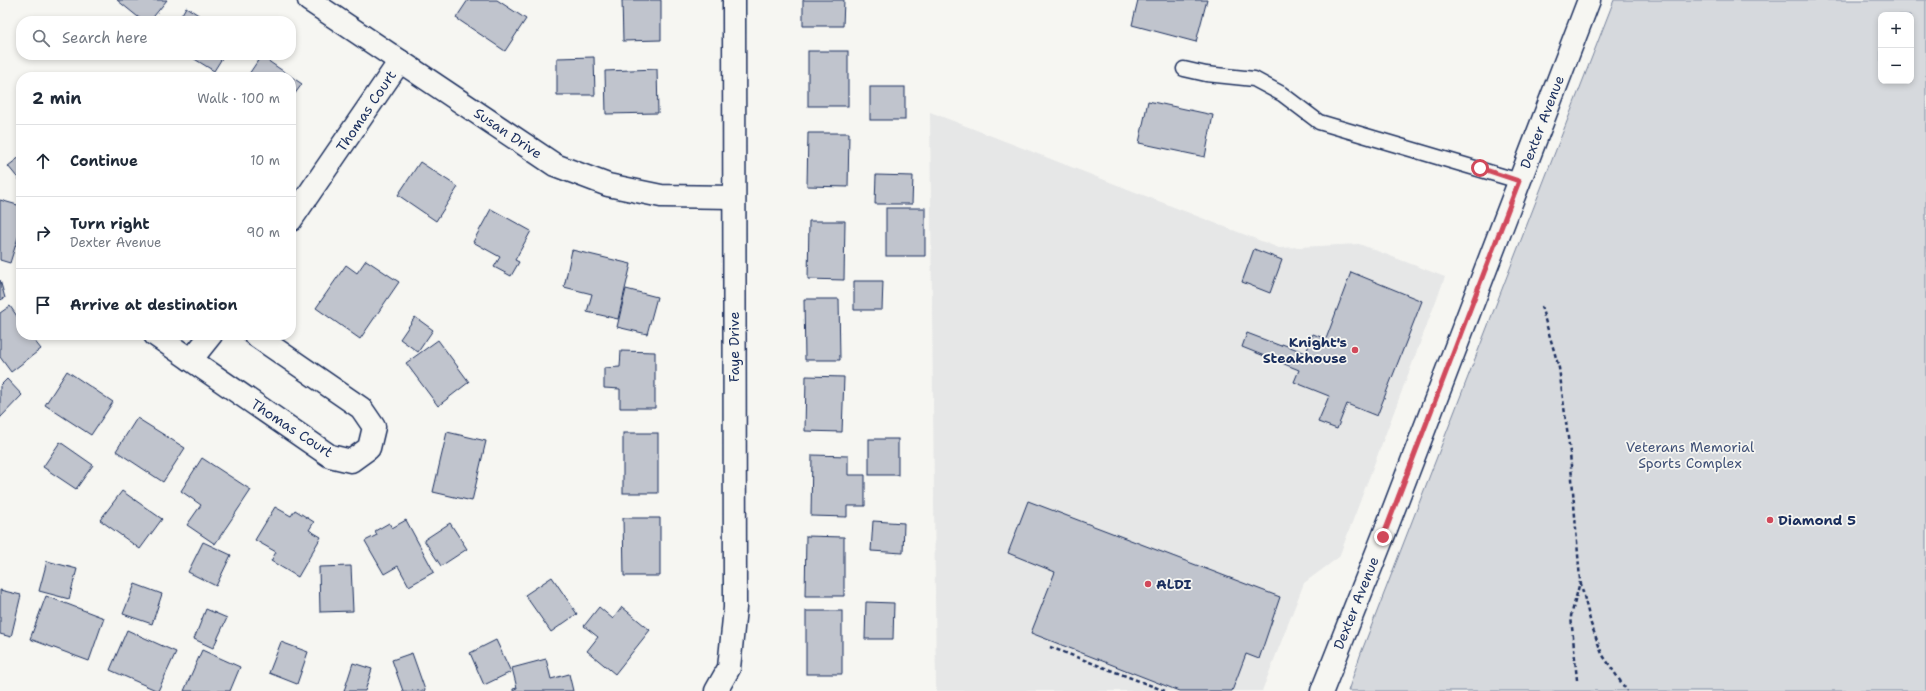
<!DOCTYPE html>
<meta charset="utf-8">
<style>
:root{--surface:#fff;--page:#f6f6f7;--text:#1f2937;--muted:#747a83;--line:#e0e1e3}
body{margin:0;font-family:"Shantell Sans",sans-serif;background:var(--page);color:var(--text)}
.controls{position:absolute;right:12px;top:12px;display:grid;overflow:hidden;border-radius:8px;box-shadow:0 2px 6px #0003}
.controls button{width:36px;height:36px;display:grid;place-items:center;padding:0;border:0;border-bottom:1px solid var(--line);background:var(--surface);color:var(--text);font:20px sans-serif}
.stop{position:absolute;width:12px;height:12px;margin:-9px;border:3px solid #d1495b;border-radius:50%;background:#fff}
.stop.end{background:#d1495b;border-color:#fff;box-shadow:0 1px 4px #0008}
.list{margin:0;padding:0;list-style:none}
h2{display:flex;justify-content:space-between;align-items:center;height:52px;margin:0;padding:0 16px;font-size:17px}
h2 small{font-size:13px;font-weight:400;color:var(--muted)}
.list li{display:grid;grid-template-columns:26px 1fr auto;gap:12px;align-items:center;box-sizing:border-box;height:72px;padding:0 16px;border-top:1px solid var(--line)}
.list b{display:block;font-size:15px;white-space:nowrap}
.list p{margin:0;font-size:13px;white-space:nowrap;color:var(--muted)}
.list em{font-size:13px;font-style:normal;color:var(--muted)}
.icon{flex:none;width:22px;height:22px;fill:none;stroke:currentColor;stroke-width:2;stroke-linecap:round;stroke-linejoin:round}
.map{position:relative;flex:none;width:1926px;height:691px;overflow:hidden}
.search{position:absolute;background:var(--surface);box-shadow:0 2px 6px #0003;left:16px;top:16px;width:280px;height:44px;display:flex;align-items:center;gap:10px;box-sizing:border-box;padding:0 14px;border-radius:16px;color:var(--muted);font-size:15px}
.panel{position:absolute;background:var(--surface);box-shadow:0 2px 6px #0003;left:16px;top:72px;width:280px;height:268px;border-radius:16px}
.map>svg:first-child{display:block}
.built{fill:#e6e7e7}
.green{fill:#d6d9dd;stroke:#78849e;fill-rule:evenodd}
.building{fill:#c0c4cd;stroke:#1b2f5e}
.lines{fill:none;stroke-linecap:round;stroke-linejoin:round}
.service-casing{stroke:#1b2f5e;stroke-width:17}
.minor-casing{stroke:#1b2f5e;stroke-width:25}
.secondary-casing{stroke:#1b2f5e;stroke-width:25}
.path{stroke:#1b2f5e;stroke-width:2.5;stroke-dasharray:4 3;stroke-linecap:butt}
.service{stroke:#f6f6f2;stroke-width:14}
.minor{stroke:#f6f6f2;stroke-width:22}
.secondary{stroke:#f6f6f2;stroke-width:22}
.route{stroke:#d1495b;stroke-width:5}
.poi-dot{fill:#d1495b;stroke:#f6f6f2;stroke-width:1.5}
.labels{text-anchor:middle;stroke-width:3.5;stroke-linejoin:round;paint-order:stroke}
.street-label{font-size:14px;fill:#1b2f5e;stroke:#f6f6f2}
.poi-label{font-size:14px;font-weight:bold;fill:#1b2f5e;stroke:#f6f6f2;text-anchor:start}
.park-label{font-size:14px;fill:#405177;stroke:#f6f6f2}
</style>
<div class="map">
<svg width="1926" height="691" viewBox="0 0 1926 691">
<rect width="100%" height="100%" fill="#f6f6f2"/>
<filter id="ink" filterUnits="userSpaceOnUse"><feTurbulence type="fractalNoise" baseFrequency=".025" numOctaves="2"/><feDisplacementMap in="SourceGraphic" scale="8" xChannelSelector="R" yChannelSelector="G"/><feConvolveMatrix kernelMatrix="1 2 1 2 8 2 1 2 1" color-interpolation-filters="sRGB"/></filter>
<g filter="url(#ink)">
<polygon class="built" points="930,112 1279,248 1359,244 1445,277 1339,557 1304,583 1262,691 936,691"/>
<path class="green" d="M 1614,0 L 1926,0 L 1926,691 L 1348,691 L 1361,653 ZM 1881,15 L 1911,15 L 1911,81 L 1881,81 Z"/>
<g class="building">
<polygon points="117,0 167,0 150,21 143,21"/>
<polygon points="468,0 497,0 526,19 505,51 456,18"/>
<polygon points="622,0 661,0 661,40 623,41"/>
<polygon points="803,0 844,0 843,26 803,26"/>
<polygon points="1138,0 1207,0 1196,42 1132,25"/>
<polygon points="186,7 208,21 178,21"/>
<rect x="808" y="51" width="40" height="55"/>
<polygon points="188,55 224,55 214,71"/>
<polygon points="261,56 302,84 291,99 291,77 247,77"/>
<polygon points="594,57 595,95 557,95 557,58"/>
<polygon points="657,69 658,113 606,114 605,71"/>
<rect x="870" y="87" width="35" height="33"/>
<polygon points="1148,101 1213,115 1205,157 1139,143"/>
<polygon points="808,133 849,133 848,187 807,186"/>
<polygon points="21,156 21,182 8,166"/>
<polygon points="420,162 458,187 436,221 398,195"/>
<polygon points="876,175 913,176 912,204 875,204"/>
<polygon points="0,200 21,206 21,228 10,263 0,260"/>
<rect x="886" y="208" width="39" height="48"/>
<polygon points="491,209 531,231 515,260 519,262 511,276 494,267 500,257 473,242"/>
<polygon points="809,221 845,221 844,280 808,279"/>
<polygon points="1254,249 1282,260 1270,293 1242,282"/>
<polygon points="572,250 631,264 618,319 587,312 592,294 564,287"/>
<polygon points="366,260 399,282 360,339 316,308 346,265 357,273"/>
<polygon points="1351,272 1422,301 1377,416 1347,404 1337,429 1318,422 1329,396 1294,382 1299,370 1242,347 1247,333 1281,346 1282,344 1306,353 1313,334 1326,339"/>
<polygon points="0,280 5,298 0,300"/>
<polygon points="854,281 883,281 882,310 854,310"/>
<polygon points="626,289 657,297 647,334 617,327"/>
<polygon points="804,299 839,299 840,360 805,360"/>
<polygon points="10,306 21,322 21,335 30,335 41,349 11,372 0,357 0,313"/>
<polygon points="415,317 433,330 418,352 400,339"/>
<polygon points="438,340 469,382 438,406 406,363"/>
<polygon points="621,351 655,352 655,408 620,408 620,389 604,388 604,368 620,367"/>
<polygon points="67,371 113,402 91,435 45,405"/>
<polygon points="806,376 844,377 842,432 805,431"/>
<polygon points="7,379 22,395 0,418 0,386"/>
<polygon points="137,418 185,448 163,482 116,451"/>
<polygon points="447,432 486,441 472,501 433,492"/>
<rect x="623" y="433" width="35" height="60"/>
<rect x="869" y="439" width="29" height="36"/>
<polygon points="60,442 93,465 76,489 43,467"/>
<polygon points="812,455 848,456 848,475 865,475 865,506 847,506 847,517 811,516"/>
<polygon points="202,458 251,490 215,544 187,525 201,505 181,491"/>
<polygon points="122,491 162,519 140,549 100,520"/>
<polygon points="1028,501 1280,597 1259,659 1246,654 1232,691 1179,691 1031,633 1055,572 1008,553"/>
<polygon points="275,507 291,516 295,510 314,522 309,530 321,537 298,577 271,561 276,552 255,540"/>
<polygon points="623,518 660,518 660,576 624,576"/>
<polygon points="406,520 434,572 409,586 398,566 384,574 365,541 377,535 375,531 389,523 392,528"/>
<polygon points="873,521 904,523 903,553 871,551"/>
<polygon points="450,523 467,549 441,566 424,540"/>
<polygon points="806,536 844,537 844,596 805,596"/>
<polygon points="203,542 231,555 216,586 188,572"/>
<polygon points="47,561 77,569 69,599 39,591"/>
<polygon points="351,566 353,611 320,612 319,567"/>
<polygon points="552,577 577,614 551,632 525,595"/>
<polygon points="135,584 162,594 152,624 123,614"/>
<polygon points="0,590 21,595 11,637 0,634"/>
<polygon points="46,596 104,618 89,661 30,639"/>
<polygon points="866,602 894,603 893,639 865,639"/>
<polygon points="599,607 613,619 622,607 650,630 615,674 587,651 598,637 584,626"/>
<polygon points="206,609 227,618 213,648 194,639"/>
<rect x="806" y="611" width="36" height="63"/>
<polygon points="127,630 176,652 158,691 110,670"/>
<polygon points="496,640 511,672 484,685 470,653"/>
<polygon points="281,642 308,652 297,684 269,673"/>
<polygon points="202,650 240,667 230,691 184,691"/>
<polygon points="412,653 425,690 424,691 403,691 392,660"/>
<polygon points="546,659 551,679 569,674 573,691 513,691 513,689 517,688 512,668"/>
<polygon points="353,663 372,669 365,691 344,691"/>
</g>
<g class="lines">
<g class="service-casing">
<polyline id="service" points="1184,69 1206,74 1254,79 1282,94 1319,122 1519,181"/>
</g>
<g class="minor-casing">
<g id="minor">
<polyline points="309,0 555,165 608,185 661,196 733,197"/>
<polyline points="291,220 400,61"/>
<polyline points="155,335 330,456 351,461 369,448 374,427 361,408 255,335"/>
<polyline points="191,360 211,335"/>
<polyline points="716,691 729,668 735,608 734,0"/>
</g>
</g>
<g class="secondary-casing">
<polyline id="secondary" points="1322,691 1383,537 1589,0"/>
</g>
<g class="path">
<polyline points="1541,306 1559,368 1570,453 1580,580 1591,624 1602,654 1627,691"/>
<polyline points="1050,647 1165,691"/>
<polyline points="1577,680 1571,616 1580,582"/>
</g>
<use href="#service" class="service"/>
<use href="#minor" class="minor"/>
<use href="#secondary" class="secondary"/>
</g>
</g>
<g class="lines" filter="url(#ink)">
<polyline class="route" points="1383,537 1519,181 1480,168"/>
</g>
<g class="poi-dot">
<circle cx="1355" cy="350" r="4"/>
<circle cx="1770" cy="520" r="4"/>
<circle cx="1148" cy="584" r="4"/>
</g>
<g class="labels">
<g class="street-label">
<text transform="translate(366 111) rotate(-56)" y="5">Thomas Court</text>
<text transform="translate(1542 122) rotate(-69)" y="5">Dexter Avenue</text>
<text transform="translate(508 133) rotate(34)" y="5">Susan Drive</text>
<text transform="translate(734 347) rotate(-90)" y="5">Faye Drive</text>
<text transform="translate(292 428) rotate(33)" y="5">Thomas Court</text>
<text transform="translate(1356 603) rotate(-68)" y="5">Dexter Avenue</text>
</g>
<g class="poi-label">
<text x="1347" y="347" text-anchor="end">Knight's<tspan x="1347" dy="16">Steakhouse</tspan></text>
<text x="1778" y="525">Diamond 5</text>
<text x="1156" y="589">ALDI</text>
</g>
<g class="park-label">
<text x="1690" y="452">Veterans Memorial<tspan x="1690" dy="16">Sports Complex</tspan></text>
</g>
</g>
</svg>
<div class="controls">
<button>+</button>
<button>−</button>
</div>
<div class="stop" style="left:1480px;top:168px"></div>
<div class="stop end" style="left:1383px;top:537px"></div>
<div class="search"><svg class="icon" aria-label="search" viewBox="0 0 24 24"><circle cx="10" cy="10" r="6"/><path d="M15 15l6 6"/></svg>Search here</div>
<section class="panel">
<h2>2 min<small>Walk · 100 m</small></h2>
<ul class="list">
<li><svg class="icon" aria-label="ahead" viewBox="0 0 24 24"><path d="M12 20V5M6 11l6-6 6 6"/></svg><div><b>Continue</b></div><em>10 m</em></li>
<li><svg class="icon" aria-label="right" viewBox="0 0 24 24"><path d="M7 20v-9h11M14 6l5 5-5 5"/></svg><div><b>Turn right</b><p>Dexter Avenue</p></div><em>90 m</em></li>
<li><svg class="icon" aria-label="arrive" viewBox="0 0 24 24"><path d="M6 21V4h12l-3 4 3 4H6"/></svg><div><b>Arrive at destination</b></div></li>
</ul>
</section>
</div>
